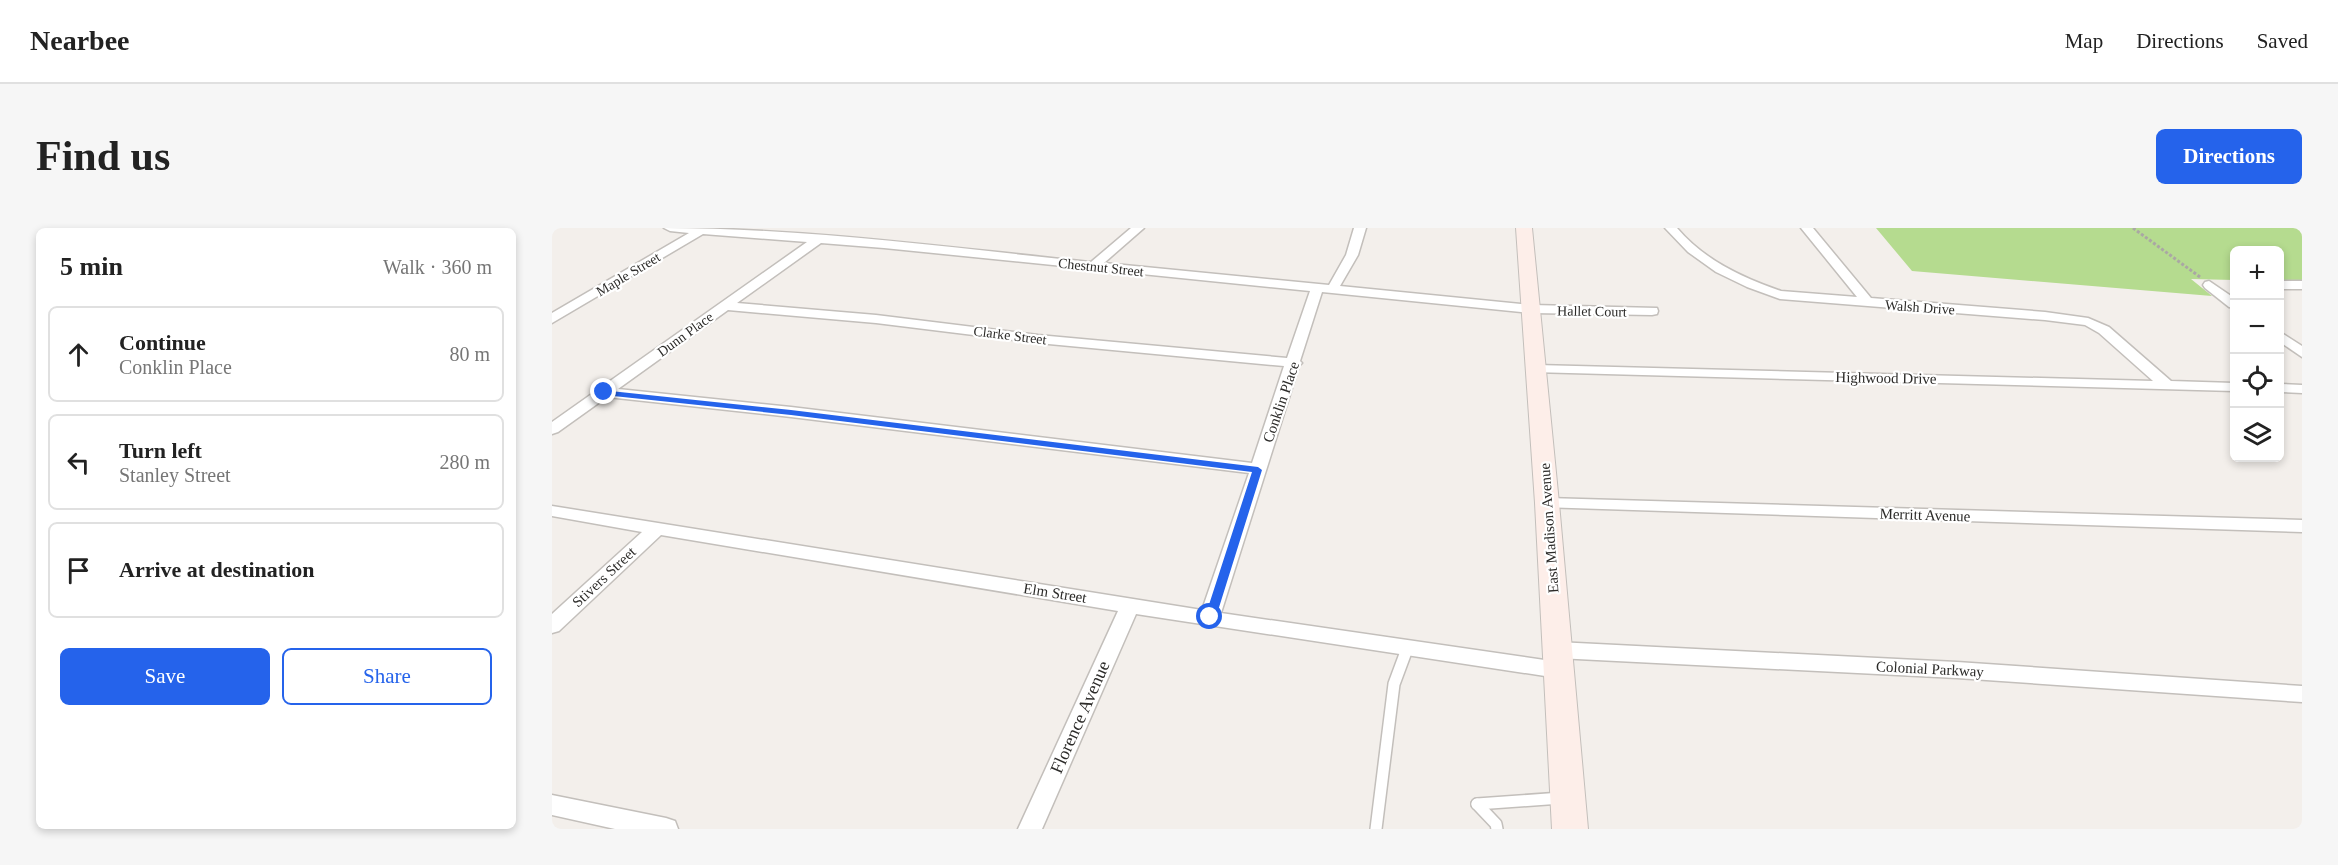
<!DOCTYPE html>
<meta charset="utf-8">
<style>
:root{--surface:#fff;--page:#f6f6f6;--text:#222;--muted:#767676;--line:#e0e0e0;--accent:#2563eb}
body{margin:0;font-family:Georgia,serif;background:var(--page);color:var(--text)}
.controls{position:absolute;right:18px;top:18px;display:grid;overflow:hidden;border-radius:9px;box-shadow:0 3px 9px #0003}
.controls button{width:54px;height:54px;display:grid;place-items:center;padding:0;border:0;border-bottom:2px solid var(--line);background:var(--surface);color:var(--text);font:30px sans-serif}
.stop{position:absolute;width:18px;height:18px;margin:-14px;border:4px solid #2563eb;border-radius:50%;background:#fff}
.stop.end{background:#2563eb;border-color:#fff;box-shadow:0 2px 6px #0008}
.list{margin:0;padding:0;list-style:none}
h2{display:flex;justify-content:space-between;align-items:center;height:78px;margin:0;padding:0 24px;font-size:26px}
h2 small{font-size:20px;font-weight:400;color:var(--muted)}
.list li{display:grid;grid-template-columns:39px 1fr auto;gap:18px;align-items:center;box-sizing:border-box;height:96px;margin:0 12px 12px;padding:0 12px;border:2px solid var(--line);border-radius:9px}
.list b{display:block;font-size:22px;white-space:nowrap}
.list p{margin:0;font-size:20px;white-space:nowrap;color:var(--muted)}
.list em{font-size:20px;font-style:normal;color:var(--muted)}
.actions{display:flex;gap:12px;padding:18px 24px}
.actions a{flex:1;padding:14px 0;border:2px solid var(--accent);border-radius:9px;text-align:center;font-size:21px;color:var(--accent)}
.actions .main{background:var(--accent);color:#fff}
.icon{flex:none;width:33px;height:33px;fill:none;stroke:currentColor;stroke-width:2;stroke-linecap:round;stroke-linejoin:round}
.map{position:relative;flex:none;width:1750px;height:601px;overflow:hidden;border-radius:9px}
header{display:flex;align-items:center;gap:36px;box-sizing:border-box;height:84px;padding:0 30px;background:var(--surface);border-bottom:2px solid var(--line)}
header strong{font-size:28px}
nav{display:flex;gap:33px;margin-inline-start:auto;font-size:21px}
.intro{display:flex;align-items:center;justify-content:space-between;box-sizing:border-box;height:144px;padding:0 36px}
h1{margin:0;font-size:42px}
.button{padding:15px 27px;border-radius:9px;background:var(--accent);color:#fff;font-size:21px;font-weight:700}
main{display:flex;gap:36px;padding:0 36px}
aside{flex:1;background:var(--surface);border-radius:9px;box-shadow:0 3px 9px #0003}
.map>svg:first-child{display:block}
.green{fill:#b5db8f}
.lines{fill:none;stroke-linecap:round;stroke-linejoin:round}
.service-casing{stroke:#c3bfbb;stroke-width:14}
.minor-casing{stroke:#c3bfbb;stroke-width:3}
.secondary-casing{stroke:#c3bfbb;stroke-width:2}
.path{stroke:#aaa7a4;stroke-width:3;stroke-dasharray:3 2;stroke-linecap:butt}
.service{stroke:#fff;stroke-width:11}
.minor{fill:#fff;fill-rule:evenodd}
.secondary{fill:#fdeee9;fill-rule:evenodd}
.route{fill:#2563eb}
.labels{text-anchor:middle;stroke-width:4.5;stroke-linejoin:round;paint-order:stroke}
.far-street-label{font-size:14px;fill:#2c2b29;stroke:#fff}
.street-label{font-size:15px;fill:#2c2b29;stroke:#fff}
.near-street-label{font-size:18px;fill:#2c2b29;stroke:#fff}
</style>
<header>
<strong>Nearbee</strong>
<nav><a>Map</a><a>Directions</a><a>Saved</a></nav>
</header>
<div class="intro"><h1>Find us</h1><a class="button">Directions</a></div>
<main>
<aside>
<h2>5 min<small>Walk · 360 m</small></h2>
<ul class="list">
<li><svg class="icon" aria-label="ahead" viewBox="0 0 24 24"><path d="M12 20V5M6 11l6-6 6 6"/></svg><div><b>Continue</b><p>Conklin Place</p></div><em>80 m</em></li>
<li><svg class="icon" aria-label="left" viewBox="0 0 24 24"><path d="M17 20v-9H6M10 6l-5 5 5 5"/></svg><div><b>Turn left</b><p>Stanley Street</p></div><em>280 m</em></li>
<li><svg class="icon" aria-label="arrive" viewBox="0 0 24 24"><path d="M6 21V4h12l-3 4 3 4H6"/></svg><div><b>Arrive at destination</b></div></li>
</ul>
<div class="actions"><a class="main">Save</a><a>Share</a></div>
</aside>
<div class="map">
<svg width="1750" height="601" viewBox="0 0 1750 601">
<rect width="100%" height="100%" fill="#f3efeb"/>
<polygon class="green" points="1324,0 1750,0 1750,53 1728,53 1728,22 1682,22 1682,52 1639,51 1660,68 1360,43"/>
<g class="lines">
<g class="service-casing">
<g id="service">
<polyline points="925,576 1009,570"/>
<polyline points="925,576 944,596 945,601"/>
<polyline points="824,601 842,456 855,421"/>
</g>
</g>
<g class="minor-casing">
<g id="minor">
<path d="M 112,0 C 253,0 399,20 539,34 L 579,0 L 592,0 L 552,35 L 777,57 L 794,27 L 802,0 L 814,0 L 806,27 L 788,58 L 980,77 L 1105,80 L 1106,83 L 1105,86 L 1100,87 L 980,85 L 770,64 L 748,133 L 750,135 L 747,138 L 669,385 L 1006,434 L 1014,436 L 1017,442 L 1014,448 L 1006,450 L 584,386 L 490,601 L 466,601 L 566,383 L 109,307 L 7,403 L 0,405 L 0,386 L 90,304 L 0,288 L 0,278 L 650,382 L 697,245 L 239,189 L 55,169 L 6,204 L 0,206 L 0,194 L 255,14 L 151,6 L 0,95 L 0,85 L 137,5 L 118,3 ZM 269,15 L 332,20 L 758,63 L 735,130 L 486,107 L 324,87 L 185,75 ZM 176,82 L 324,95 L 486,115 L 732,138 L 700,235 L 239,179 L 66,161 Z"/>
<path d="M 1113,0 L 1125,0 C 1152,32 1191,50 1229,63 L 1305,69 L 1249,0 L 1261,0 L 1319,70 L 1493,84 L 1536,90 L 1557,99 L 1619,153 L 1682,155 L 1682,163 L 980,144 L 978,141 L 980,138 L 985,137 L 1601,153 L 1547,105 L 1533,97 L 1493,92 L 1228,71 L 1195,59 L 1164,44 L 1136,24 Z"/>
<polygon points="1657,53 1682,70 1682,80 1677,79 1653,60 1651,57 1653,54"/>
<rect x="1728" y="53" width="22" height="8"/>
<polygon points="1728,104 1750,118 1750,129 1728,114"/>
<polygon points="1728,156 1750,157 1750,165 1728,164"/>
<polygon points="995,270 1750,292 1750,304 989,279 986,275 989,271"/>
<polygon points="1005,414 1405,434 1750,458 1750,474 1405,450 1005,430 998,427 995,422 998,417"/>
<polygon points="0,567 114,590 123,593 126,601 63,601 0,587"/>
</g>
</g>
<g class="secondary-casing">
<polygon id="secondary" points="964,0 980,0 1007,275 1036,601 1000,601 983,275"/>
</g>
<polyline class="path" points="1581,0 1648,49"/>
<use href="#service" class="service"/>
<use href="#minor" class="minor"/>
<use href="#secondary" class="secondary"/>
</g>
<polygon class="route" points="49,162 239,182 706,239 710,242 664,389 658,393 653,389 700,244 239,187 52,167 48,164"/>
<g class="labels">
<g class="far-street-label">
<text transform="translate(549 39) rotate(6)" y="5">Chestnut Street</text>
<text transform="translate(76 46) rotate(-31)" y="5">Maple Street</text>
<text transform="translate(1368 79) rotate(4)" y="5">Walsh Drive</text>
<text transform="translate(1040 83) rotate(1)" y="5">Hallet Court</text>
<text transform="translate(133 106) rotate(-36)" y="5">Dunn Place</text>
<text transform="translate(458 107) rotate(7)" y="5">Clarke Street</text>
</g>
<g class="street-label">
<text transform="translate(1334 150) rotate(1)" y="5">Highwood Drive</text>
<text transform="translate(729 174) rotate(-71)" y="5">Conklin Place</text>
<text transform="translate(1373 287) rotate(2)" y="5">Merritt Avenue</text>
<text transform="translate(997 300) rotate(-94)" y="5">East Madison Avenue</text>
<text transform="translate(52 349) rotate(-43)" y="5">Stivers Street</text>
<text transform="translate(503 365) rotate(9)" y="5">Elm Street</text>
<text transform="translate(1378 441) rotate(3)" y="5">Colonial Parkway</text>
</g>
<g class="near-street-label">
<text transform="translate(528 489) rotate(-66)" y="6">Florence Avenue</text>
</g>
</g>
</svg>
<div class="controls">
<button>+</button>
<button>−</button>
<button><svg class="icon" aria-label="locate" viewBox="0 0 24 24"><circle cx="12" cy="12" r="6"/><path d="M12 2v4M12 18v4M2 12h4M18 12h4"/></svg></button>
<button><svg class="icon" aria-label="layers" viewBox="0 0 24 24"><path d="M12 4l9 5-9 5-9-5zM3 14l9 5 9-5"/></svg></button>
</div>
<div class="stop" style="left:658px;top:389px"></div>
<div class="stop end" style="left:52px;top:164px"></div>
</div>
</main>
